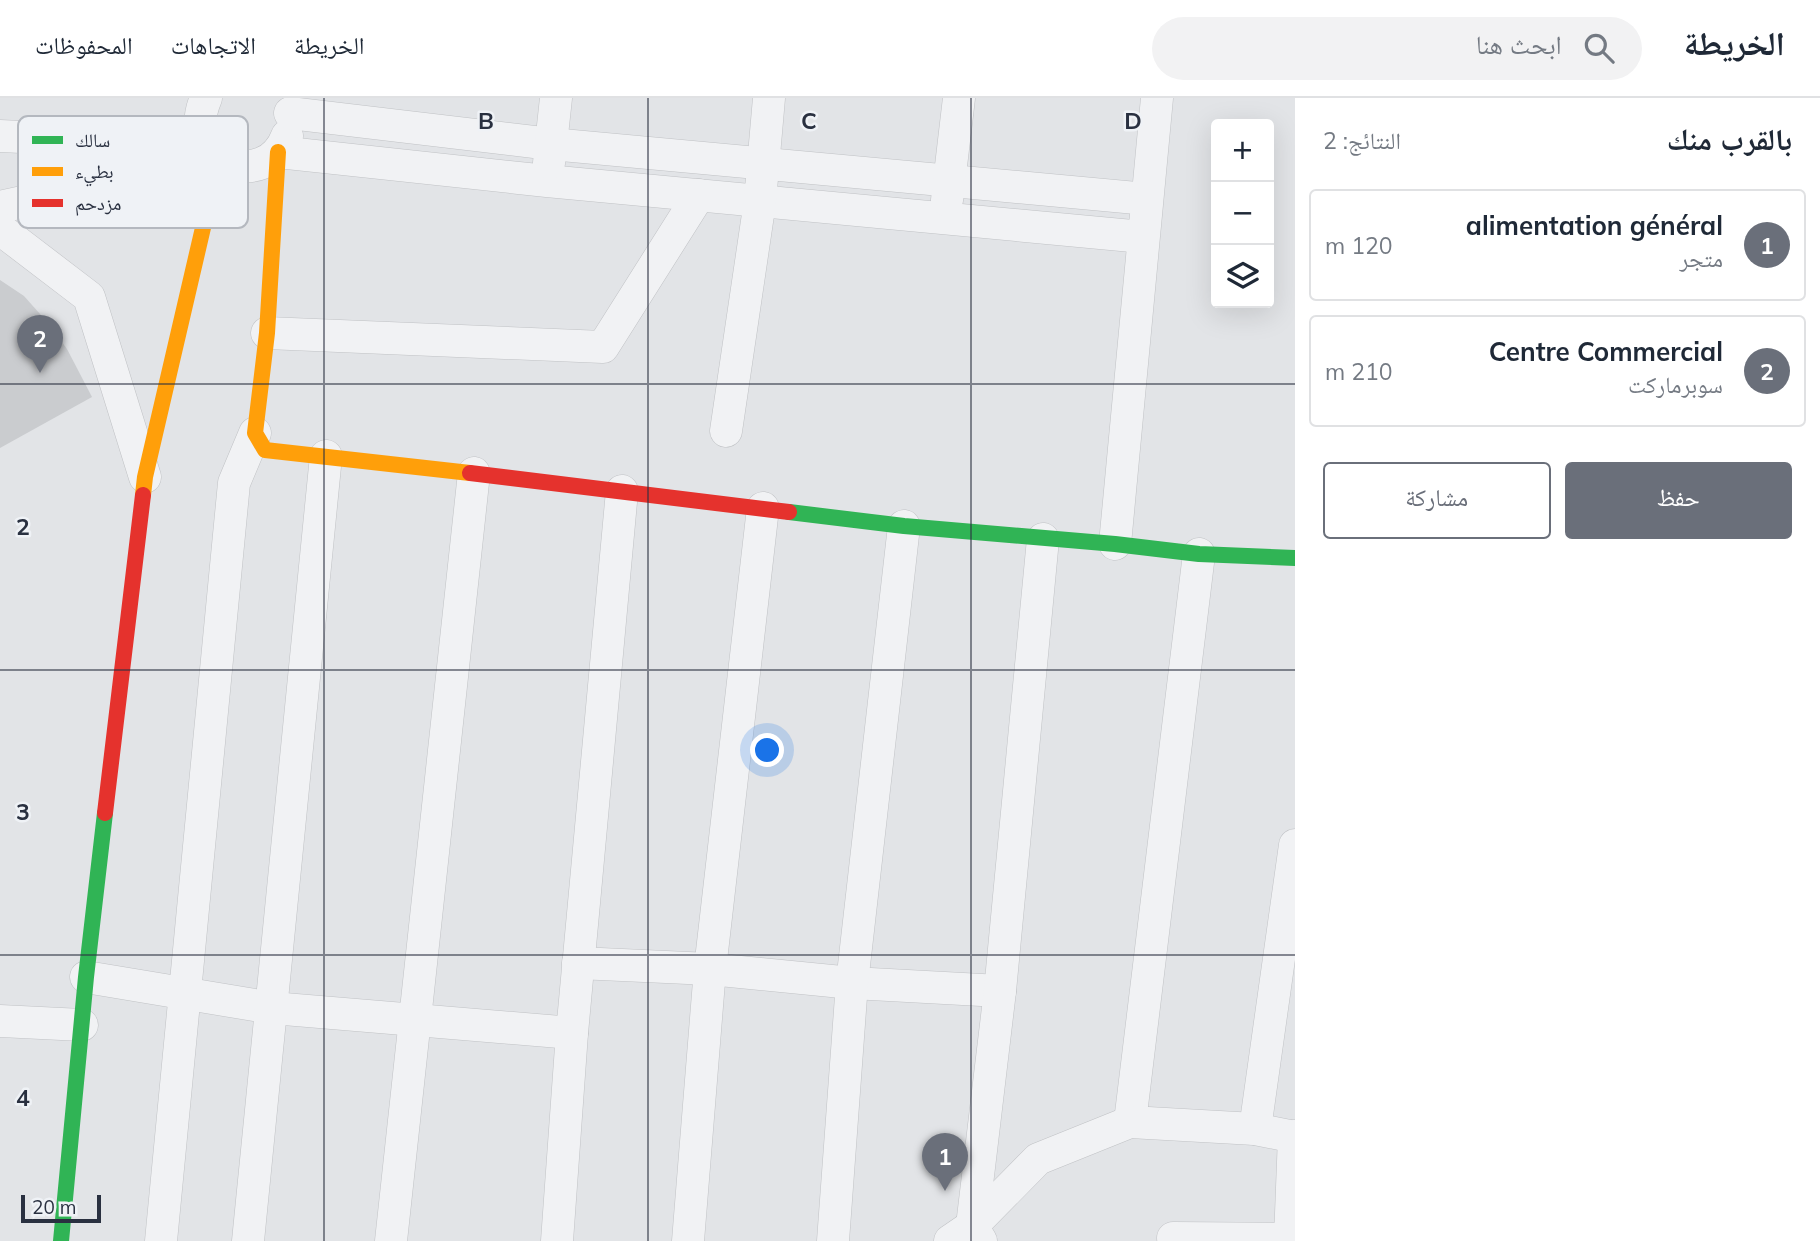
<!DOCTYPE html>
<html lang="ar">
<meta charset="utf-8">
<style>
:root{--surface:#fff;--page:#f2f2f3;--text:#1f2937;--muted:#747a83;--line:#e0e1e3;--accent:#6a6f7a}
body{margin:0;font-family:Mulish,"Noto Naskh Arabic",sans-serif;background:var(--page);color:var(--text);direction:rtl}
.controls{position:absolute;right:21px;top:21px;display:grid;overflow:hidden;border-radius:7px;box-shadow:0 7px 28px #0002}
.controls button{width:63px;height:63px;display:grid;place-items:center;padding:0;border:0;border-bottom:2px solid var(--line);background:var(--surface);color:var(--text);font:35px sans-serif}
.scale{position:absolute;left:21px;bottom:18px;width:80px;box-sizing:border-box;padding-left:7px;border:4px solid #293040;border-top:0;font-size:19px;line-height:24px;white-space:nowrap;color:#293040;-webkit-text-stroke:5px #eff2f6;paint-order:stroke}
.you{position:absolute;left:768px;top:653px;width:24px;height:24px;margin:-18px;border:5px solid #fff;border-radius:50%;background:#1a73e8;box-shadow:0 0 0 10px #1a73e833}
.badge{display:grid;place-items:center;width:46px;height:46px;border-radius:50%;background:var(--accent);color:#fff;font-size:23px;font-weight:700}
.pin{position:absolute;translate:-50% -58px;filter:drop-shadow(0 2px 4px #0008)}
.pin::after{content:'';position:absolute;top:37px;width:24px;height:21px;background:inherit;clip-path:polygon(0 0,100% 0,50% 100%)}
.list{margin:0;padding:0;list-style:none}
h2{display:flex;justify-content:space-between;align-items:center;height:91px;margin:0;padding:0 28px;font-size:30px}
h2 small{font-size:23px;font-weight:400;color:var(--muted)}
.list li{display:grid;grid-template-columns:46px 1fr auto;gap:21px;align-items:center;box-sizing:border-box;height:112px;margin:0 14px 14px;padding:0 14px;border:2px solid var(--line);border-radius:7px}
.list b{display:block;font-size:26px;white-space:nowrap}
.list p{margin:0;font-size:23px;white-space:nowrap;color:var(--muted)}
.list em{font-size:23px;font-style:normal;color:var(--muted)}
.actions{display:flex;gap:14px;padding:21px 28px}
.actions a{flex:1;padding:16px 0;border:2px solid var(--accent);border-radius:7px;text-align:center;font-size:24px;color:var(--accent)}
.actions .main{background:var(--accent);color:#fff}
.icon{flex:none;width:38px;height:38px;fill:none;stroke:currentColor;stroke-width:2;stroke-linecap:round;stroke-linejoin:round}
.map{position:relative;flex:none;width:1295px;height:1143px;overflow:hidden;direction:ltr}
header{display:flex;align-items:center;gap:42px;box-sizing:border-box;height:98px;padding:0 35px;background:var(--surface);border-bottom:2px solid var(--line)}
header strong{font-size:33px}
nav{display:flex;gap:38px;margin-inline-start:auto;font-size:24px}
.search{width:490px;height:63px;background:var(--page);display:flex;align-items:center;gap:18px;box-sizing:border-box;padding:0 24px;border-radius:38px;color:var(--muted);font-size:26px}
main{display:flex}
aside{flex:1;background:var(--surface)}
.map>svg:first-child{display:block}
.building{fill:#cacccf}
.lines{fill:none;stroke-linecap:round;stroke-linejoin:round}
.street-casing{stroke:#c0c2c5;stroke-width:33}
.street{stroke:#f1f2f4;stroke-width:32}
.fast{stroke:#30b455;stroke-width:16}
.slow{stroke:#ff9f0a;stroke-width:16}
.jam{stroke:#e5322d;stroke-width:16}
.grid{fill:none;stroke:#293040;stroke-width:2;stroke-opacity:0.55}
.key{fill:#eff2f6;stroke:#b4b8bf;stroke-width:2}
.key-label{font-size:19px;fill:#293040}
.grid-label{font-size:23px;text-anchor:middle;font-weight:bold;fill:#293040;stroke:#eff2f6;stroke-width:5;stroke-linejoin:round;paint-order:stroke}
</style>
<header>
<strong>الخريطة</strong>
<div class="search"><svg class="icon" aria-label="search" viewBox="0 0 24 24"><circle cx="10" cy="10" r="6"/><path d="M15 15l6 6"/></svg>ابحث هنا</div>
<nav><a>الخريطة</a><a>الاتجاهات</a><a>المحفوظات</a></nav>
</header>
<main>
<aside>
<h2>بالقرب منك<small>النتائج: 2</small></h2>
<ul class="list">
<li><span class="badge">1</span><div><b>alimentation général</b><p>متجر</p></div><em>120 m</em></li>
<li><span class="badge">2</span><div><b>Centre Commercial</b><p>سوبرماركت</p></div><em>210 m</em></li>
</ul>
<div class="actions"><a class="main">حفظ</a><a>مشاركة</a></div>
</aside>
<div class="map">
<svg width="1295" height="1143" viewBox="0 0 1295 1143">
<rect width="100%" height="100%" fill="#e2e4e7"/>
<polygon class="building" points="0,182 24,198 48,225 67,251 92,299 0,350"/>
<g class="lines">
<g class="street-casing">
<g id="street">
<path d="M 206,0 C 178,65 266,95 287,38"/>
<polyline points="290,15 551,46 1147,101"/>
<polyline points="0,38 207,48"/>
<polyline points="278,54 547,83 1143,139"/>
<polyline points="549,65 556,0"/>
<polyline points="947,102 959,0"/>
<polyline points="0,109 219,61"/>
<polyline points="0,131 89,199 145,379"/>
<polyline points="267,235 603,249 699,97"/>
<polyline points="726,333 760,103 769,0"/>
<polyline points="1115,446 1157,0"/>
<polyline points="578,865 710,871 852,885 1000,893"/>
<polyline points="86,879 272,910 572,935"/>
<polyline points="0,923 82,927"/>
<polyline points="1130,1024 1199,456"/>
<polyline points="1255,1031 1295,747"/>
<polyline points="1173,1140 1290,1141 1294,1038"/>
<polyline points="161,1143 234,385 255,335"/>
<polyline points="248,1143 326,358"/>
<polyline points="391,1143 474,375"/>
<polyline points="557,1143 572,935 622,393"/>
<polyline points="688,1143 710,871 763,410"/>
<polyline points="833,1143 852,885 904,428"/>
<polyline points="950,1143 972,1128 1038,1061 1130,1024 1255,1031 1295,1039"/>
<polyline points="981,1143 972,1128 1000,893 1043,441"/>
</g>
</g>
<use href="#street" class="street"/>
<g class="fast">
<polyline points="789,414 904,428 1115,446 1199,456 1295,460"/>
<polyline points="61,1143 86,879 105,715"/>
</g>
<g class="slow">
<polyline points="278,54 267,235 255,335 265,352 470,375"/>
<polyline points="143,397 145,379 219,61"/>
</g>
<g class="jam">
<polyline points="470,375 789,414"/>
<polyline points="105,715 143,397"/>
</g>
</g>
<path class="grid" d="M 324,0 L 324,1143M 648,0 L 648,1143M 971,0 L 971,1143M 0,286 L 1295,286M 0,572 L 1295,572M 0,857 L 1295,857"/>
<rect x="18" y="18" width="230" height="112" rx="10" class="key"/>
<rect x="32" y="38" width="31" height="8" fill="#30b455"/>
<rect x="32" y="69" width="31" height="9" fill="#ff9f0a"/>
<rect x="32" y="101" width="31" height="8" fill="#e5322d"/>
<g class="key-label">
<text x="75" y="49">سالك</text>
<text x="75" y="80">بطيء</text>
<text x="75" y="112">مزدحم</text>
</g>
<g class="grid-label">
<text x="486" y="31">B</text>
<text x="809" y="31">C</text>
<text x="1133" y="31">D</text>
<text x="23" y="437">2</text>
<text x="23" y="722">3</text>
<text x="23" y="1008">4</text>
</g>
</svg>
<div class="controls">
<button>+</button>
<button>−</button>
<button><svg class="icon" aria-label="layers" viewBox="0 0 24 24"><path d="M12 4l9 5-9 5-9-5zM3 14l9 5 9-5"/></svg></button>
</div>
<div class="scale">20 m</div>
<div class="you"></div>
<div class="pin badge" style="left:945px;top:1093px">1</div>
<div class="pin badge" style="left:40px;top:275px">2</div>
</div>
</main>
